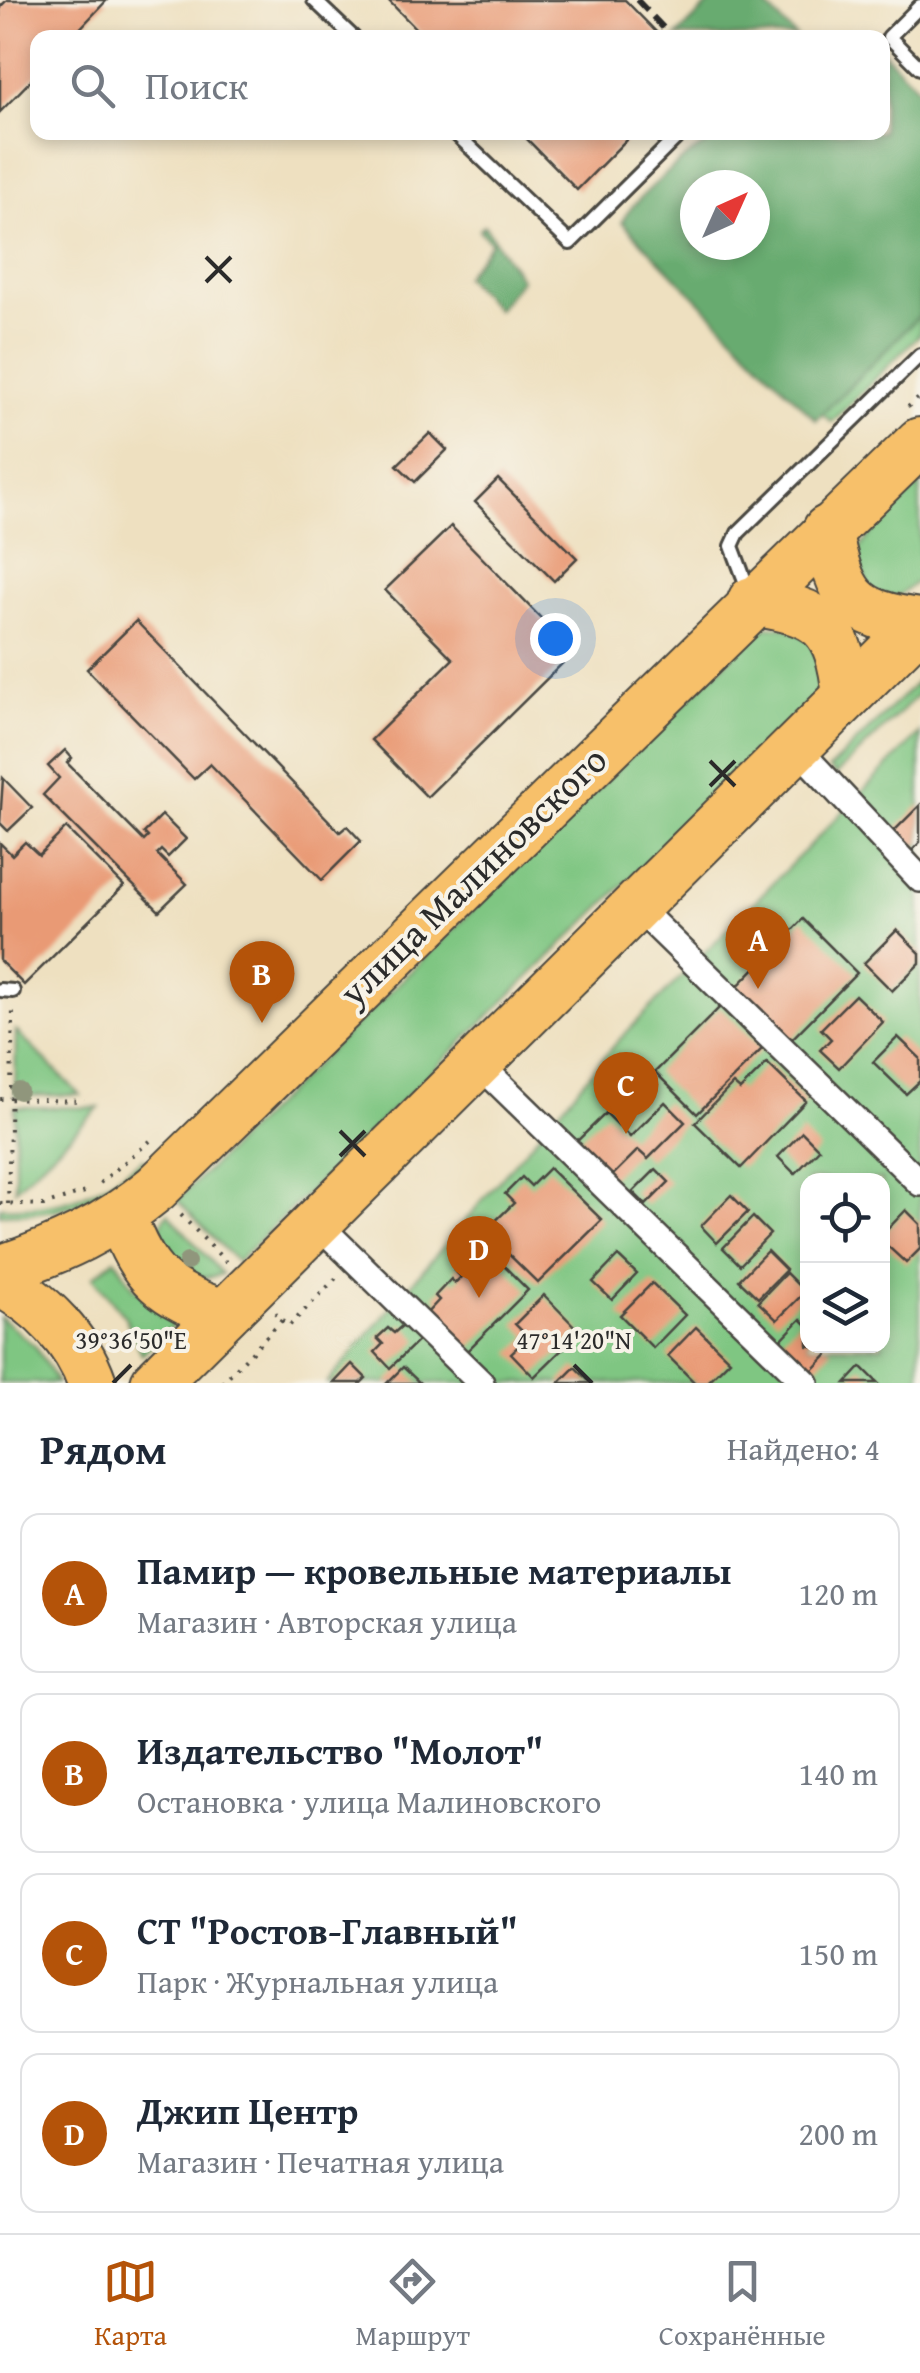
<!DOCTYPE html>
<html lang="ru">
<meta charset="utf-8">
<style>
:root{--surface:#fff;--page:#f2f2f3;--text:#1f2937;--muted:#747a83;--line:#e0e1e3;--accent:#b45309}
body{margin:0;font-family:"Gentium Book Plus",serif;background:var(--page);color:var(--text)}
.controls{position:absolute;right:30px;bottom:30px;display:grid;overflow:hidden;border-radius:20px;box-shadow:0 5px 15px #0003}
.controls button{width:90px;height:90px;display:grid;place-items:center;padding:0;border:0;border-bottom:2px solid var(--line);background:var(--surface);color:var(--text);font:50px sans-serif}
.compass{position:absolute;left:680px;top:170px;width:90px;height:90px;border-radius:50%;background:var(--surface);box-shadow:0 5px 15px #0003;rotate:45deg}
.you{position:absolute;left:555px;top:638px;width:35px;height:35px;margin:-25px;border:8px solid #fff;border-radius:50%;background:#1a73e8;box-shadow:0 0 0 15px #1a73e833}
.badge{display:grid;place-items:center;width:65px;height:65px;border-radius:50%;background:var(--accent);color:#fff;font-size:32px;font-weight:700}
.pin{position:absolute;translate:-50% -82px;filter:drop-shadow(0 2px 5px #0008)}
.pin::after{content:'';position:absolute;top:52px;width:35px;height:30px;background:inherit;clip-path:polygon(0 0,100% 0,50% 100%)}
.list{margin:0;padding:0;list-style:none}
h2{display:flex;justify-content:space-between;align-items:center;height:130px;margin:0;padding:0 40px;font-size:42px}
h2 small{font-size:32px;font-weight:400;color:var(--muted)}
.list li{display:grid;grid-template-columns:65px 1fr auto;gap:30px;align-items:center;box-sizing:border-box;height:160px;margin:0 20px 20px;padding:0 20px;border:2px solid var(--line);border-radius:20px}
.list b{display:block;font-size:38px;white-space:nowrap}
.list p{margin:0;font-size:32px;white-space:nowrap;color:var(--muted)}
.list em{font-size:32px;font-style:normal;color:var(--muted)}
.icon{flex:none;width:55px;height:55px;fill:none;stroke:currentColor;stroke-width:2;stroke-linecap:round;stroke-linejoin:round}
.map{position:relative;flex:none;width:920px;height:1383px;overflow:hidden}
.search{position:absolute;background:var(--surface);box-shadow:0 5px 15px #0003;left:30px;right:30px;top:30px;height:110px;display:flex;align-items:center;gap:25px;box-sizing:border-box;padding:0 35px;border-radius:20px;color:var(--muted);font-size:38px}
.sheet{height:850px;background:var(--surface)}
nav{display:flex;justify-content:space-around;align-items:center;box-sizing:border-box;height:140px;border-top:2px solid var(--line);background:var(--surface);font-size:28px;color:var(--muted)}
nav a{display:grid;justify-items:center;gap:5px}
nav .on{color:var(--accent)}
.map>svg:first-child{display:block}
.green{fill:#7fc682;stroke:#557856;stroke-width:2.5;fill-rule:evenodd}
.forest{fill:#67ab70;stroke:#496b4e;stroke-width:2.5;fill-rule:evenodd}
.building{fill:#e99a74}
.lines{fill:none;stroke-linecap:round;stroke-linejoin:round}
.lane-casing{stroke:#484641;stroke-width:18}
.street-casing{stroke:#484641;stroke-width:30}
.highway-casing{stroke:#484641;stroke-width:52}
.path{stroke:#484641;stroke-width:4;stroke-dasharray:2.5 8;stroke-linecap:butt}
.lane{stroke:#fff;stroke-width:12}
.street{stroke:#fff;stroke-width:25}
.highway{stroke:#f7c06b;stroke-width:48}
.rail{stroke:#2b2b2b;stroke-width:6;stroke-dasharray:15 8;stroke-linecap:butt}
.tree{fill:#90967c}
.ticks{fill:none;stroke:#2b2b2b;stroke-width:4}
.labels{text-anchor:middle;stroke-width:8;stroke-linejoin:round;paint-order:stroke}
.street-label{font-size:38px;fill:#2b2b2b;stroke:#f7f3e8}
.ticks-label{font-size:25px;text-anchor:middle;fill:#2b2b2b;stroke:#f7f3e8;stroke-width:8;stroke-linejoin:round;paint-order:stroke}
</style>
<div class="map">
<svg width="920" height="1383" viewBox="0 0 920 1383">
<rect width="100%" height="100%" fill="#f7f3e8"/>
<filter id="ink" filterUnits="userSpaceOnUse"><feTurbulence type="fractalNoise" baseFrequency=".01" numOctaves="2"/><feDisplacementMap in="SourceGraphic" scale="20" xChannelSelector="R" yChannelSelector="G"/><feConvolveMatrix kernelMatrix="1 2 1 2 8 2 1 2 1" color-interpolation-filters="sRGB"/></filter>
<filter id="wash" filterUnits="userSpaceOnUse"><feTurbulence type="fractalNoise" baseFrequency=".0048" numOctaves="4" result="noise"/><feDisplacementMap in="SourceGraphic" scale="40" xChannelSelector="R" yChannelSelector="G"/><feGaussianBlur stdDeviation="2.25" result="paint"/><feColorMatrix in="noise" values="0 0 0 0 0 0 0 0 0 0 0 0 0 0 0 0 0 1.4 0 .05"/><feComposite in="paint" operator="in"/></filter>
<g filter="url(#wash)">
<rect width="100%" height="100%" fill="#eee0c0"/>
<g class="green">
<polygon points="920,315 920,334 832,422 822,414"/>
<polygon points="920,484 920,579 897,597 871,593 855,555 880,521"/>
<polygon points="768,627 785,627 813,641 822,685 816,697 237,1262 177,1200 760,629"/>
<polygon points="920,679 920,693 836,775 829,769"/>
<path d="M 920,733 L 920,1383 L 327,1383 L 618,1041 ZM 808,1180 L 882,1180 L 882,1346 L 808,1346 Z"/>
<polygon points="16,1031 80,1095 15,1096"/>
<polygon points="15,1107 99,1108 15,1189"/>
<path d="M 143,1159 L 148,1164 C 93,1202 68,1215 0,1214 L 0,1207 C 65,1209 91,1196 143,1159 Z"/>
<path d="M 168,1213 L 222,1274 C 181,1289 137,1251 168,1213 Z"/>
<polygon points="115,1259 134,1288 180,1319 142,1355 125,1317 93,1277"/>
<polygon points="0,1317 36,1347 57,1383 0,1383"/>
</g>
<g class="forest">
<polygon points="713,0 761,0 796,37 676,37"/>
<path d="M 883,52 L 920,90 L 920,315 L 816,420 L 622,222 C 629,204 686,154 705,145 C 720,137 736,142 751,132 L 882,132 ZM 755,185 L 755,245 L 695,245 L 695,185 Z"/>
<polygon points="484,225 521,279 497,310 464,277 491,243 479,230"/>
</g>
<g id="blocks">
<g class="building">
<polygon points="7,0 107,0 71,38 38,38 38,73 0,112 0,7"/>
<polygon points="388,0 625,0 662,38 425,38"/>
<polygon points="520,132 634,132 577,190"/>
<polygon points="430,433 447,450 415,482 397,465"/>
<polygon points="498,479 577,558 554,581 475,502"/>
<polygon points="451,526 574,652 427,797 371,740 453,659 385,590"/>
<polygon points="136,621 340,832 347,826 361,841 322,880 210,764 194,779 87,669"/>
<polygon points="65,750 72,758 67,763 144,841 148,837 144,833 162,815 186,839 168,857 161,850 157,854 187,884 159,911 43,795 59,778 48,766"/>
<polygon points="3,778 32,808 8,831 0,823"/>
<polygon points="920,805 920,842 907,856 888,837"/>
<polygon points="66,828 124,886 24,985 0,961 0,843 12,855 25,842 39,855"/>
<polygon points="803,919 857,973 786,1045 732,992"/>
<polygon points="897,930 920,953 920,963 892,991 864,963"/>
<polygon points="855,995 883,1022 839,1068 820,1050 831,1039 821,1029"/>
<polygon points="720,1007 762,1049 697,1114 655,1072"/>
<polygon points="898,1037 920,1058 920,1081 906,1094 873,1062"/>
<polygon points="767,1063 806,1101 741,1168 695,1123 733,1084 740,1090"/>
<polygon points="665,1102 685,1122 648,1159 638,1150 607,1181 572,1146 606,1113 630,1137"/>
<polygon points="802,1132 819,1149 795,1174 778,1157"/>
<polygon points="549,1168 602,1220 538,1283 485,1231 514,1203 505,1194 522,1177 531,1186"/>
<polygon points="656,1169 669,1182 646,1205 633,1192"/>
<polygon points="731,1195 748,1212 717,1243 701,1226"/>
<polygon points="906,1210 920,1224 920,1249 906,1263 882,1241 882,1235"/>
<polygon points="753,1217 770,1234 740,1265 723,1248"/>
<polygon points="481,1243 528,1290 465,1353 426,1314 439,1300 435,1296 451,1279 455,1283 461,1277 454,1270"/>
<polygon points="767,1251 786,1270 758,1298 739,1280"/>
<polygon points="618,1256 637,1274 612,1300 593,1282"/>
<polygon points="786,1273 805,1292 777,1320 758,1302"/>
<polygon points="652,1283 685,1315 653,1348 620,1315"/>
<polygon points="544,1295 580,1332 534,1377 511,1353 528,1337 515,1324"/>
<polygon points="801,1319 808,1326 808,1346 827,1346 832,1350 811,1372 780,1341"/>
<polygon points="404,1324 419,1340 390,1368 375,1352 383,1344 377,1338 388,1328 394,1333"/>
<polygon points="696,1327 730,1360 707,1383 695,1383 668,1356"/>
<polygon points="352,1364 366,1378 361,1383 334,1383"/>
<polygon points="403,1367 420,1383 387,1383"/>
<polygon points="575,1367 591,1383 559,1383"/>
<polygon points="861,1367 863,1368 878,1383 846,1383"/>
</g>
</g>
</g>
<g filter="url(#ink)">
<use href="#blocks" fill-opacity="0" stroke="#484641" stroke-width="2.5"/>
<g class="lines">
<g class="lane-casing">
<g id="lane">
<polyline points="314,0 354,38"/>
<polyline points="920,6 889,37 920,68"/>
<polyline points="454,132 570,243 682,132"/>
<polyline points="750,594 732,546 738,533 920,355"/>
<polyline points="0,990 13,991"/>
</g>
</g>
<g class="street-casing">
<g id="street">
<polyline points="796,747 920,879"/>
<polyline points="635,905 920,1183"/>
<polyline points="478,1063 806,1383"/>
<polyline points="317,1223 481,1383"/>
</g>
</g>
<g class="highway-casing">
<g id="highway">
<path d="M 827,530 C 841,596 849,614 920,623"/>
<path d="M 752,601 C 822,612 839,624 847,696"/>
<path d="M 121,1216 C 144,1278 163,1294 224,1314"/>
<path d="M 0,1270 C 59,1250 108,1228 156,1188 L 920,442"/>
<path d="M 0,1283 C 41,1301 78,1342 92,1383"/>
<polyline points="155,1383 920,624"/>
</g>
</g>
<g class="path">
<polyline points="908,407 920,397"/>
<polyline points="0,1099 84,1101"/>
<polyline points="100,1183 150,1141"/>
<polyline points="0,1203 44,1205 88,1191"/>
<polyline points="8,1204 13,1010"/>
<polyline points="181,1215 226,1262"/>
<polyline points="282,1320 289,1326 338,1276"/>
<polyline points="222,1383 282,1320 274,1312"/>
</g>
<use href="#lane" class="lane"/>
<use href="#street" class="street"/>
<use href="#highway" class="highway"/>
<polyline class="rail" points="637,0 673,38"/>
</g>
<g class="tree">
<circle cx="19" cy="1091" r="9"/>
<circle cx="187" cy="1262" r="9"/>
</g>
</g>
<path class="ticks" d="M 206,257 L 231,282M 206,282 L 231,257M 710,761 L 735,786M 710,786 L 735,761M 340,1131 L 365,1156M 340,1156 L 365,1131M 574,1365 L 592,1383M 113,1383 L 131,1365"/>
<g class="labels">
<g class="street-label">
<text transform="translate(473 876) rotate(-44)" y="13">улица Малиновского</text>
</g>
</g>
<g class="ticks-label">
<text x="131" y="1349">39°36'50"E</text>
<text x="574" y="1349">47°14'20"N</text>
</g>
</svg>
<div class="controls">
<button><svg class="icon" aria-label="locate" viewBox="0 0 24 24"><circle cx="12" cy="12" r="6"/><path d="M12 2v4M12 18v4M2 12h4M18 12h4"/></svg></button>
<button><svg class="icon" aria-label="layers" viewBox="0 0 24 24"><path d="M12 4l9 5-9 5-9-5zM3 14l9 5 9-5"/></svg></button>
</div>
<svg class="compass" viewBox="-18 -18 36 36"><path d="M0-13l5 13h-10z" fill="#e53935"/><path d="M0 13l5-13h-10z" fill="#747a83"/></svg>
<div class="you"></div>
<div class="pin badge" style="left:758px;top:989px">A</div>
<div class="pin badge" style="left:262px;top:1023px">B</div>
<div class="pin badge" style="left:626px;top:1134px">C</div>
<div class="pin badge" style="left:479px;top:1298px">D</div>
<div class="search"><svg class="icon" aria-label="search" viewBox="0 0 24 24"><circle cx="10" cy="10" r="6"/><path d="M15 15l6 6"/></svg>Поиск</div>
</div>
<section class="sheet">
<h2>Рядом<small>Найдено: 4</small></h2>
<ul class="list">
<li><span class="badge">A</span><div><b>Памир — кровельные материалы</b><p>Магазин · Авторская улица</p></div><em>120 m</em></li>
<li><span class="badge">B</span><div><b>Издательство &quot;Молот&quot;</b><p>Остановка · улица Малиновского</p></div><em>140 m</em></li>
<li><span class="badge">C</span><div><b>СТ &quot;Ростов-Главный&quot;</b><p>Парк · Журнальная улица</p></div><em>150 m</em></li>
<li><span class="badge">D</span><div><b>Джип Центр</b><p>Магазин · Печатная улица</p></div><em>200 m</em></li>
</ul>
</section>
<nav>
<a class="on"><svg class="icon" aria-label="map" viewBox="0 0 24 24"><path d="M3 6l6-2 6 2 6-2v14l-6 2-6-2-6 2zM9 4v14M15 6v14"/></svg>Карта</a>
<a><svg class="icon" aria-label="directions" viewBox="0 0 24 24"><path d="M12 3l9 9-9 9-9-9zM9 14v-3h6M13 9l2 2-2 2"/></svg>Маршрут</a>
<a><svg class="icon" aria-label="saved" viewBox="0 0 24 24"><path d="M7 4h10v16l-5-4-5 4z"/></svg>Сохранённые</a>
</nav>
